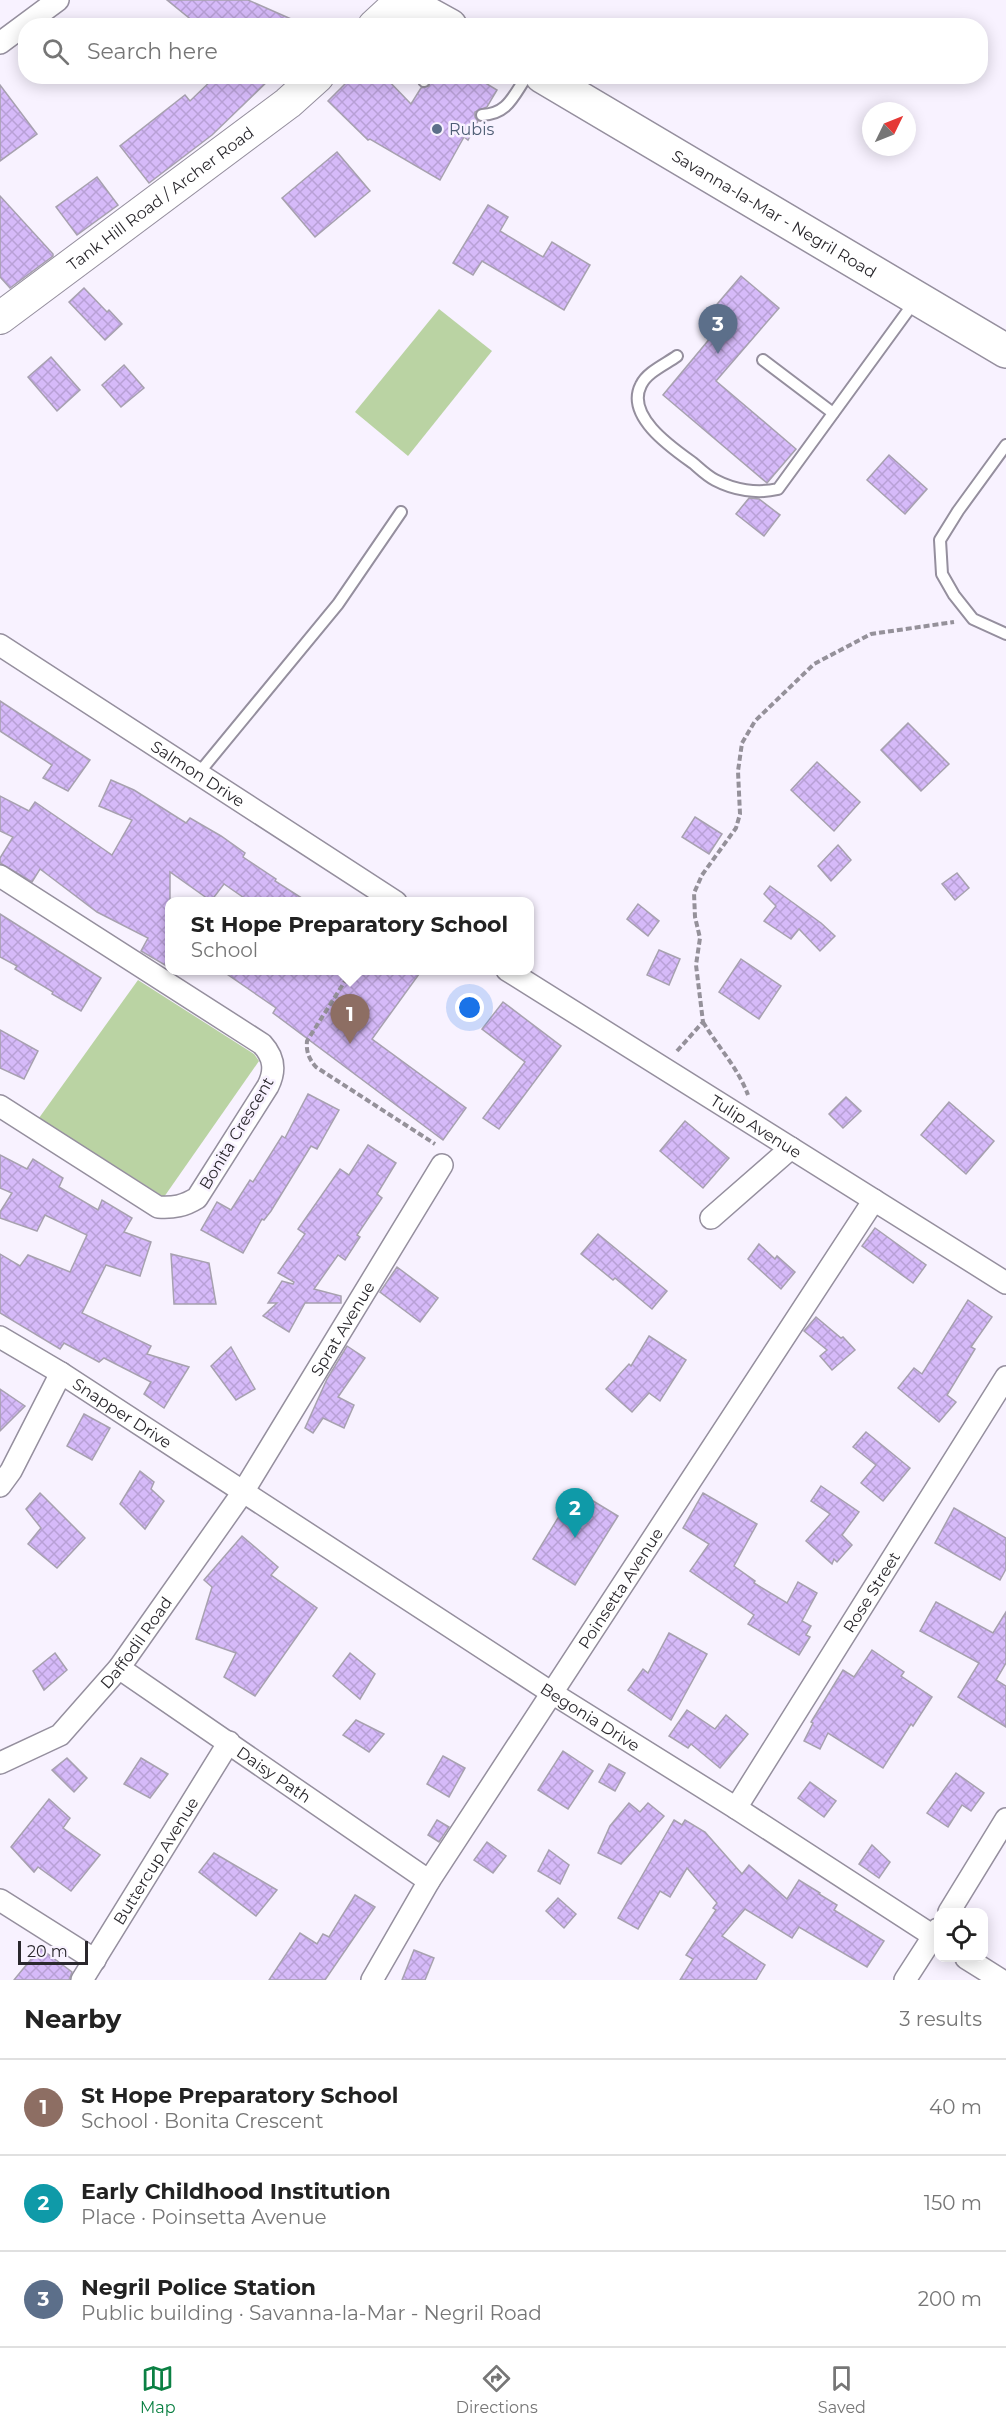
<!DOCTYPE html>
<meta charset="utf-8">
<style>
:root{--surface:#fff;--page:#f6f6f6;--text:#222;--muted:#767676;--line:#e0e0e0;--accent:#0b8043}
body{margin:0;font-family:Montserrat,sans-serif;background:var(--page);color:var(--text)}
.controls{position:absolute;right:18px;bottom:18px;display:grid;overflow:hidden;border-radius:12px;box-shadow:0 3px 15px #0003}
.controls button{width:54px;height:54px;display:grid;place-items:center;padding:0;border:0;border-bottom:2px solid var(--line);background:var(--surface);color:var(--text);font:30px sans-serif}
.compass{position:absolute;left:862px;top:102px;width:54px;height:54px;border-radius:50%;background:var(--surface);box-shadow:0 3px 15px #0003;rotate:47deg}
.scale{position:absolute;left:18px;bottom:15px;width:70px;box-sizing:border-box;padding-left:6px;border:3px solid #2a282d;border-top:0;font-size:16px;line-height:21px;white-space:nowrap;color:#2a282d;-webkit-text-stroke:4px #f8f2ff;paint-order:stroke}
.you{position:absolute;left:470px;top:1008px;width:21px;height:21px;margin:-15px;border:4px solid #fff;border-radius:50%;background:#1a73e8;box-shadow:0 0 0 9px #1a73e833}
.badge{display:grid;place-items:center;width:39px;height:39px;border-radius:50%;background:var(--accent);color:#fff;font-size:20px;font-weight:700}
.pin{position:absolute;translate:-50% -50px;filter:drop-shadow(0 2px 3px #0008)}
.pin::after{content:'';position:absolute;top:32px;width:21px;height:18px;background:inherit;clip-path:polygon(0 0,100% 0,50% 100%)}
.popup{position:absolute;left:165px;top:897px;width:369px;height:78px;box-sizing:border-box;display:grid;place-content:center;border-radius:12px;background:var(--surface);filter:drop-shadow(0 2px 4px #0005);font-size:20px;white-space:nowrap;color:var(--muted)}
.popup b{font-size:22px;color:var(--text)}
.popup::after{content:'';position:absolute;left:50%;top:100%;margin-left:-12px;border:12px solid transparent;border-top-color:var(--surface)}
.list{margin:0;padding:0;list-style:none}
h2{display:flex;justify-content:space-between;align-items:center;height:78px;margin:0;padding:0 24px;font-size:26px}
h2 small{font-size:20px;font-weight:400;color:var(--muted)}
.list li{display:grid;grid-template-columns:39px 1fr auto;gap:18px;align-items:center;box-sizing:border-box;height:96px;padding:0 24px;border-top:2px solid var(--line)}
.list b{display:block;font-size:22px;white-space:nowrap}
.list p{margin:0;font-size:20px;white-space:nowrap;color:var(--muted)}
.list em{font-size:20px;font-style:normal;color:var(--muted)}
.icon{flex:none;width:33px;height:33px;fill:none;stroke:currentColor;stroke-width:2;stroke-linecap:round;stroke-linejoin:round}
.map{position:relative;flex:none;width:1006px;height:1980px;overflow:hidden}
.search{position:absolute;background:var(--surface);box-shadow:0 3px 15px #0003;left:18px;right:18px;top:18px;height:66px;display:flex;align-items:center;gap:15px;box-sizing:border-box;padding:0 21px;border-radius:24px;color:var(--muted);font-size:22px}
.sheet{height:366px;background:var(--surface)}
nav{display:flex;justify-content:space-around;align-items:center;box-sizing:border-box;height:84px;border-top:2px solid var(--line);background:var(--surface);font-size:16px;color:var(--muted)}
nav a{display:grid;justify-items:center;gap:3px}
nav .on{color:var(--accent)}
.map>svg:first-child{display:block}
.green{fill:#bad3a3}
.building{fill:url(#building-cross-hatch);stroke:#a7a1af;stroke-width:1.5}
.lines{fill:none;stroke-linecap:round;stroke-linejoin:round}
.lane-casing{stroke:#958f9e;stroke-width:14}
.street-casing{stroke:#958f9e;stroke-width:24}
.secondary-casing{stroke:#958f9e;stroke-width:34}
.primary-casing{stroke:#958f9e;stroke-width:36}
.path{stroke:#95919a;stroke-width:4;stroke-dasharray:6 3;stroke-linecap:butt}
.lane{stroke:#fff;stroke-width:10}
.street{stroke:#fff;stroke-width:21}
.secondary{stroke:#fff;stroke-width:32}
.primary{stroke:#fff;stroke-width:33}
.service-dot{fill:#5c6f8a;stroke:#f8f2ff;stroke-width:2}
.labels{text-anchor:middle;stroke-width:5;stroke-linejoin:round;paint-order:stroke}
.service-label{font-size:16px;fill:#4e5e75;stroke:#f8f2ff;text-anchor:start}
.street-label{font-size:16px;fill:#2a282d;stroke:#f8f2ff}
</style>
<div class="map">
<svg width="1006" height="1980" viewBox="0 0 1006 1980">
<defs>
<pattern id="building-cross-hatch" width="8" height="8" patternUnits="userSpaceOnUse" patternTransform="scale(1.5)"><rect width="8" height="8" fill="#d6baf9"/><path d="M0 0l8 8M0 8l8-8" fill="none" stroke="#b8a0d6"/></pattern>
</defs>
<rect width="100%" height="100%" fill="#f8f2ff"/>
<g class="green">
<polygon points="439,309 492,351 408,456 355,412"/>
<polygon points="138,980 254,1054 259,1061 164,1197 39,1118"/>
</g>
<g class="building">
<polygon points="167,0 248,0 307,26 199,26"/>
<polygon points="216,76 273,76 212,135 149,183 120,146 185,95 190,101"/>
<polygon points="353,76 384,76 411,104 421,88 429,86 431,76 474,76 497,90 487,107 475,112 475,117 478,121 468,140 464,137 440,180 370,139 368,140 328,101"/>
<polygon points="0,85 37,134 0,161"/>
<polygon points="337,152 370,191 315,237 282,198"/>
<polygon points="97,177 118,205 77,235 56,207"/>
<polygon points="0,196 53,254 53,256 10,288 0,277"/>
<polygon points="488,205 508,217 500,231 543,257 552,242 590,265 564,310 482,261 473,275 453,263"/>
<polygon points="741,276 779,308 716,381 796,449 767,483 663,395 726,319 713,309"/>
<polygon points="84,288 107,312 109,310 122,324 105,340 69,302"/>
<polygon points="51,357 80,390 57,411 28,377"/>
<polygon points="124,365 144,388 121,407 102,385"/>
<polygon points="889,455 927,489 905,514 867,480"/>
<polygon points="749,498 759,499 780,515 764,536 736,514"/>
<polygon points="0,701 90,760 68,791 43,778 52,765 0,731"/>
<polygon points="908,723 949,764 921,791 881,750"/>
<polygon points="817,762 860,802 834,831 791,790"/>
<polygon points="111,780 134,790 186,823 190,818 221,836 245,853 243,857 276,879 275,881 308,902 250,902 224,884 211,901 170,872 170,968 141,951 148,938 97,912 40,869 32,882 0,863 0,858 13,837 0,831 0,796 29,811 35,802 112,855 132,820 99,806"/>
<polygon points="695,817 722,834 709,854 682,837"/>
<polygon points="838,845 851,860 831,881 818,866"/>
<polygon points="957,873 969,888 955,900 942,884"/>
<polygon points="770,886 821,923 835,936 820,951 799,929 791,939 764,921 776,906 764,894"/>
<polygon points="638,904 659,921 648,936 627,919"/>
<polygon points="0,914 101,978 81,1011 52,994 53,992 15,969 17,966 0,957"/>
<polygon points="659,950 680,959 669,985 647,975"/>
<polygon points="741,959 781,986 759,1019 719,992"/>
<polygon points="221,970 422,970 372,1039 466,1108 443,1140 273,1013 276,1008"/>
<polygon points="503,1002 561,1046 499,1129 483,1118 525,1062 482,1029"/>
<polygon points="0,1030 38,1051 24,1079 0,1068"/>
<polygon points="308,1094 339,1110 317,1149 311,1146 271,1211 264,1220 262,1219 243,1253 201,1230 217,1202 231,1210 250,1180 253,1182 282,1136 285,1138"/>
<polygon points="846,1097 861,1111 843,1128 829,1114"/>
<polygon points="949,1102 994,1141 966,1174 921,1135"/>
<polygon points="685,1121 729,1158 703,1188 660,1151"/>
<polygon points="368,1145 396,1163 377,1194 382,1198 357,1235 360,1237 345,1260 338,1255 314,1289 341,1296 341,1303 305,1303 289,1332 263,1316 277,1303 268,1303 282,1281 293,1284 294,1282 278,1273 305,1234 298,1229 340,1169 349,1175"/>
<polygon points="0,1155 27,1169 33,1159 63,1178 59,1187 98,1210 102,1200 132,1218 124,1232 151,1242 140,1276 106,1265 82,1313 151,1346 147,1354 189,1367 164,1408 144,1394 151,1382 104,1358 99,1362 64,1343 60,1349 0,1313 0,1254 20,1266 28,1255 70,1272 87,1235 45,1215 37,1231 0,1218 0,1212 12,1193 0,1188"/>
<polygon points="875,1228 926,1265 913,1283 862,1246"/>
<polygon points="598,1234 667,1291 652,1309 615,1278 613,1280 581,1254"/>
<polygon points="759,1244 775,1259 777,1256 795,1272 781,1289 748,1259"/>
<polygon points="171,1254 209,1263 216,1304 174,1304"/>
<polygon points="397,1267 438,1298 420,1322 380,1292"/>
<polygon points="968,1300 992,1317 971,1347 975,1349 947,1395 956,1402 939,1422 898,1388 914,1368 922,1374"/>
<polygon points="816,1317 841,1338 843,1337 855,1350 832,1370 820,1356 827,1350 804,1331"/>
<polygon points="649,1336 686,1360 660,1401 649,1393 632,1412 606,1389 629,1364 631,1366"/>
<polygon points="347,1346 365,1358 338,1397 354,1405 344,1428 323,1418 313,1433 305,1428 327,1379"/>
<polygon points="231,1347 255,1389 236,1400 211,1366"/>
<polygon points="0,1389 25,1406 0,1431"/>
<polygon points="84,1414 110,1428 92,1460 67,1446"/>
<polygon points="866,1432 910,1468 883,1501 861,1483 876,1465 853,1447"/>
<polygon points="140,1471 154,1482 151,1489 164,1501 145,1529 120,1504"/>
<polygon points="821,1486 859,1512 842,1535 852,1545 837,1562 834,1559 832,1564 806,1541 830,1514 811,1501"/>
<polygon points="575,1490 618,1516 575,1585 533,1559"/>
<polygon points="40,1493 85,1538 57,1568 28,1544 41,1528 26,1509"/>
<polygon points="703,1493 757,1524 734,1566 755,1581 754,1583 787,1603 798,1582 817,1593 802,1621 811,1626 806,1635 810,1637 799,1655 748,1624 754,1615 690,1571 709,1544 683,1528"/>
<polygon points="954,1508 1006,1538 1006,1569 1000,1580 935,1543"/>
<polygon points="242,1536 278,1567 271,1575 317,1608 255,1696 224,1677 236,1653 196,1639 212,1587 204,1580"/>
<polygon points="936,1602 993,1633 1006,1612 1006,1663 996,1680 1006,1686 1006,1727 958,1697 979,1663 920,1631"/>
<polygon points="669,1633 707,1654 671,1720 628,1690 643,1669 648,1673"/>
<polygon points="872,1650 904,1672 901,1676 932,1697 913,1726 911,1724 883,1768 828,1733 820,1749 804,1741 813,1723 811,1722 843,1670 854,1677"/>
<polygon points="55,1653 67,1670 44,1690 33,1671"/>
<polygon points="350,1653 375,1674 360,1699 333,1676"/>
<polygon points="687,1710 715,1729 726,1715 748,1734 720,1768 691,1744 688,1748 669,1736"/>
<polygon points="356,1720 384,1734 369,1752 343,1735"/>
<polygon points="563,1751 593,1771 568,1809 538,1790"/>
<polygon points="443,1756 465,1768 449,1797 427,1784"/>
<polygon points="67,1758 87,1778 74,1792 52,1770"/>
<polygon points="141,1758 168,1774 150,1798 124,1784"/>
<polygon points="609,1764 625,1773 615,1791 599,1782"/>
<polygon points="956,1773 984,1793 971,1811 962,1805 948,1827 927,1813"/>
<polygon points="810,1782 836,1801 824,1817 798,1798"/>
<polygon points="49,1799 70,1818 63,1828 100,1855 71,1891 38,1867 34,1872 11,1847"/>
<polygon points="629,1803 640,1812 648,1803 664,1816 621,1864 598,1853 610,1826"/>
<polygon points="437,1820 449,1827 439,1842 428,1835"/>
<polygon points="674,1820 682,1825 685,1820 705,1832 742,1874 749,1865 787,1899 799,1880 820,1893 819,1894 837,1905 834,1910 884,1941 867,1967 799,1927 792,1938 745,1909 722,1936 765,1965 756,1980 680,1980 693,1959 686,1955 716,1910 713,1908 717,1903 687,1868 670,1897 660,1891 638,1929 618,1918"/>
<polygon points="487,1842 506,1856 493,1873 474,1860"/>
<polygon points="872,1845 890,1862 879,1878 859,1864"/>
<polygon points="549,1850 569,1865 560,1884 538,1871"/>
<polygon points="214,1853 277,1890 256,1916 199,1872"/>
<polygon points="355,1895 375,1907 325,1980 269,1980 300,1933 317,1944 323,1934 329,1937"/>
<polygon points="558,1898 576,1914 564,1928 546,1911"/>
<polygon points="40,1948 72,1972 69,1980 14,1980"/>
<polygon points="414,1950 434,1958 425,1980 402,1980"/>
</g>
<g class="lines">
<g class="lane-casing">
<g id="lane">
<polyline points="423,76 424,81"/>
<path d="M 482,115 C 508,114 513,96 527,76"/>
<path d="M 677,356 C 666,364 647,372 641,385 C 625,416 672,448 693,463 C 700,469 707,476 715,480 C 734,490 757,494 778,489 L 915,301"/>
<polyline points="763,360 833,413"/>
<polyline points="1006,445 958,511 940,540 942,574 954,595 973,619 1006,634"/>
<polyline points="198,774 338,604 401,512"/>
</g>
</g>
<g class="street-casing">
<g id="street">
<polyline points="0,43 58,0"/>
<path id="s1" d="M 0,645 L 396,902"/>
<path d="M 0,876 L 262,1044 C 274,1057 276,1070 268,1086 L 197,1198 C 184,1206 174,1208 158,1207 L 0,1106"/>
<path id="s2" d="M 507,970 L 1006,1283"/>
<polyline points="711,1218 791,1148"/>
<path id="s3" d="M 0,1337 L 61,1373 L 552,1693 L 736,1808 L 938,1939"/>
<polyline points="0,1486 11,1471 61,1373"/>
<path id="s4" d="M 119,1668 L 429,1881"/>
<path id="s5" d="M 0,1763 L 60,1735 L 119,1668 L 243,1492 L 442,1165"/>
<path id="s6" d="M 736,1808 L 1006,1377"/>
<polyline points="0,1900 95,1960"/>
<polyline points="949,1912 1006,1819"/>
<polyline points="966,1958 1001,1980"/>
<path id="s7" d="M 82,1980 L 229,1742"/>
<path id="s8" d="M 372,1980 L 429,1881 L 874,1200"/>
<polyline points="905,1980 938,1929"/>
</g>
</g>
<g class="secondary-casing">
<g id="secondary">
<polyline points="374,26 402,0"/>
<path id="s9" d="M 0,318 L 288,103 L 318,76"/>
</g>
</g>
<g class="primary-casing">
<g id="primary">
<polyline points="403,0 450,26"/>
<path id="s10" d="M 542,76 L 1006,351"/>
</g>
</g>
<g class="path">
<path d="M 352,970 L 307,1041 C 306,1052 309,1059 316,1067 L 435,1144"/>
<path d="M 703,1022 C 718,1047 738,1068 748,1095"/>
<polyline points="677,1051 703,1022 696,965 700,938 695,917 694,893 702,875 736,828 740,814 738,771 742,743 755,721 814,664 871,634 954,622"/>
</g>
<use href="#lane" class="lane"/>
<use href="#street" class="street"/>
<use href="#secondary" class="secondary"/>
<use href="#primary" class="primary"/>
</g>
<circle class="service-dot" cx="437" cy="129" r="6"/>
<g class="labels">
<g class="service-label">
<text x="449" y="135">Rubis</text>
</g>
<g class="street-label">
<text dy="6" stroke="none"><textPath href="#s9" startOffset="200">Tank Hill Road / Archer Road</textPath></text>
<text dy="6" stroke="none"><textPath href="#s10" startOffset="270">Savanna-la-Mar - Negril Road</textPath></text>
<text dy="6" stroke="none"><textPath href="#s1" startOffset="236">Salmon Drive</textPath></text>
<text dy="6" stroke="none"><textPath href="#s2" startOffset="294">Tulip Avenue</textPath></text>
<text transform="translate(236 1133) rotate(-59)" y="6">Bonita Crescent</text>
<text dy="6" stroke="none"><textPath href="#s5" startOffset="562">Sprat Avenue</textPath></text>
<text dy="6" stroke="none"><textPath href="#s3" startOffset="144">Snapper Drive</textPath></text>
<text dy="6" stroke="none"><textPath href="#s8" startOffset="464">Poinsetta Avenue</textPath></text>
<text dy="6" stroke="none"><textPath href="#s6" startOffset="255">Rose Street</textPath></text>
<text dy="6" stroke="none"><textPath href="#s5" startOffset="186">Daffodil Road</textPath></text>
<text dy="6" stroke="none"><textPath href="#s3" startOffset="702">Begonia Drive</textPath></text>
<text dy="6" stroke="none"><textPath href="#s4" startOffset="188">Daisy Path</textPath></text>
<text dy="6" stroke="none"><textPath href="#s7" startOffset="140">Buttercup Avenue</textPath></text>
</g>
</g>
</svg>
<div class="controls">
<button><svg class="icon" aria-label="locate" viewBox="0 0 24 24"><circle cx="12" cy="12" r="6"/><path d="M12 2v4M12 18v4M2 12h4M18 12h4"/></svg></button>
</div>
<svg class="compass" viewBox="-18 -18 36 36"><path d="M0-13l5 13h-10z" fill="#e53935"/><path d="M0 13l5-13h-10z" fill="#767676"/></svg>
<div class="scale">20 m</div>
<div class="you"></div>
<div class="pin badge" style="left:350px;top:1044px;background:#8d6e63">1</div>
<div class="popup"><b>St Hope Preparatory School</b>School</div>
<div class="pin badge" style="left:575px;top:1538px;background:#0f9aa8">2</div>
<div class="pin badge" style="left:718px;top:354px;background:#5c6f8a">3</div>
<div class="search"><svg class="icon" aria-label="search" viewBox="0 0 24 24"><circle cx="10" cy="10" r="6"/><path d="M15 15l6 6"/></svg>Search here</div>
</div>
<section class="sheet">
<h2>Nearby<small>3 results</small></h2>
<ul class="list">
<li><span class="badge" style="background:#8d6e63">1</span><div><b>St Hope Preparatory School</b><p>School · Bonita Crescent</p></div><em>40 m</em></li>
<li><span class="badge" style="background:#0f9aa8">2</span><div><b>Early Childhood Institution</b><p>Place · Poinsetta Avenue</p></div><em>150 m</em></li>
<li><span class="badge" style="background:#5c6f8a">3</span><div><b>Negril Police Station</b><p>Public building · Savanna-la-Mar - Negril Road</p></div><em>200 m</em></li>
</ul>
</section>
<nav>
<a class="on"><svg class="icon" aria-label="map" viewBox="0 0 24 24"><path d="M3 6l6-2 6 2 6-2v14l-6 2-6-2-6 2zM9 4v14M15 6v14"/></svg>Map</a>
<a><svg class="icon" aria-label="directions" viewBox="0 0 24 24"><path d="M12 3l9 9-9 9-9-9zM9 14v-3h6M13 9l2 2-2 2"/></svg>Directions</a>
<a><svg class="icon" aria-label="saved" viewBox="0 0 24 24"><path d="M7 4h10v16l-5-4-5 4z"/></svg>Saved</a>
</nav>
